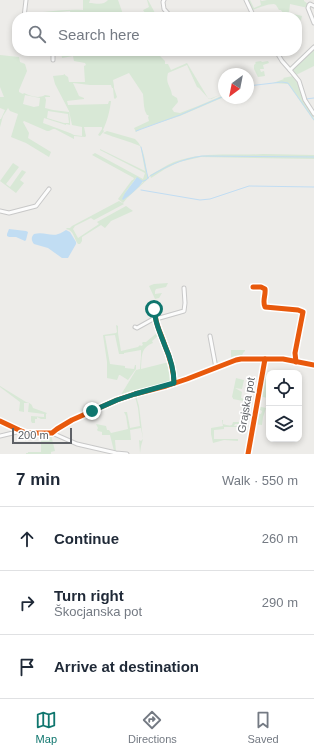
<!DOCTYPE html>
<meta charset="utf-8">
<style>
:root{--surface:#fff;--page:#f2f2f3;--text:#1f2937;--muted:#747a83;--line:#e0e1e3;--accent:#0f766e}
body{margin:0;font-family:Arial,sans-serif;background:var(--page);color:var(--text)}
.controls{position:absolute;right:12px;bottom:12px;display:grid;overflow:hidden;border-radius:8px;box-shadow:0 2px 6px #0003}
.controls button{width:36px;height:36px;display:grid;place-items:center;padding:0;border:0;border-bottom:1px solid var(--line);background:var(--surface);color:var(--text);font:20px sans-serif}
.compass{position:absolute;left:218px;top:68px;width:36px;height:36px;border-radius:50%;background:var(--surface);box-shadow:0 2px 6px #0003;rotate:212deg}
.scale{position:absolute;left:12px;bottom:10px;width:60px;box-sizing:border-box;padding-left:4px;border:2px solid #5e6166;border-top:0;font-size:11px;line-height:14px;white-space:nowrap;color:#5e6166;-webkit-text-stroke:3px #fff;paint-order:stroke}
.stop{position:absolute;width:12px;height:12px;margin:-9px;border:3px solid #0f766e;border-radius:50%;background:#fff}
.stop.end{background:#0f766e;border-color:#fff;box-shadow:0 1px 4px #0008}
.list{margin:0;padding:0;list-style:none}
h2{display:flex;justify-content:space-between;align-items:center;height:52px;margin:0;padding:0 16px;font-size:17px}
h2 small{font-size:13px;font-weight:400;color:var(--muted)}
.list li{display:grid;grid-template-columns:26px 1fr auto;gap:12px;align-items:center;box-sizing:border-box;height:64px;padding:0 16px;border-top:1px solid var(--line)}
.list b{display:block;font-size:15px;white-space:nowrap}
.list p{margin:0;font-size:13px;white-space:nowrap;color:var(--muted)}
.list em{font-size:13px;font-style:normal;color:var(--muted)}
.icon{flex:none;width:22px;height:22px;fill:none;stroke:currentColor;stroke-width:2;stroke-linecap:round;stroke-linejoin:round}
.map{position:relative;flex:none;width:314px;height:454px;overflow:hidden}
.search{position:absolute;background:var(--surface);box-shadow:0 2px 6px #0003;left:12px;right:12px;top:12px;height:44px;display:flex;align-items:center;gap:10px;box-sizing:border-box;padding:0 14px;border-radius:16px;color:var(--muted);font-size:15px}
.sheet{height:244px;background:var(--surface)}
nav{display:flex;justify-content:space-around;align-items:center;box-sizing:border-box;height:56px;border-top:1px solid var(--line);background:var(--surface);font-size:11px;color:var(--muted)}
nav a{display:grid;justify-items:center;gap:2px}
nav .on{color:var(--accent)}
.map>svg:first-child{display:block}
.green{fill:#d8e8d6;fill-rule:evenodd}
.water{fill:#c1ddf3}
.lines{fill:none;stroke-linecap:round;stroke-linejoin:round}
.stream{stroke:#c1ddf3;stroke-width:1}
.minor-casing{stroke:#c8c8c8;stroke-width:5}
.minor{stroke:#fcfcfc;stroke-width:3}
.cycleway-casing{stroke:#fff;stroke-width:8}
.cycleway{stroke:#e8590c;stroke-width:5}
.route{stroke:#0f766e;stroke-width:5}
.labels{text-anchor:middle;stroke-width:3.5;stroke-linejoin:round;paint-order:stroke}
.street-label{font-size:11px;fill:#5e6166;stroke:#fff}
</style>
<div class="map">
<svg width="314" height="454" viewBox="0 0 314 454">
<rect width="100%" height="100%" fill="#edece9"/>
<g class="green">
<path d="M 83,0 L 90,0 L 89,3 C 96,3 103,6 108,0 L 118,0 L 124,17 L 71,17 L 70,11 L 59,12 L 59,17 L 58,17 L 56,12 L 43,13 L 43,12 C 56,11 69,9 83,10 Z"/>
<polygon points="147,0 148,0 155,13 157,12 159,14 155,17 148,17 143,10 149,7"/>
<path d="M 247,0 L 250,0 L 254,8 L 261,5 L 260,0 L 262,1 L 267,0 L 304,0 L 304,1 L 308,4 L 308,8 L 290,4 L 289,13 L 302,16 L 301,20 L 297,21 L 297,17 L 285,17 L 287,17 L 287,15 L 284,15 L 281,10 L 279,10 L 276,5 L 274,4 C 266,4 259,8 252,10 Z"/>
<polygon points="314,48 314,66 296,75 292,71 292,69"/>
<path d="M 61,51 L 155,51 L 158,55 L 160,56 L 165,61 L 165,64 L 168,64 L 171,70 L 187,63 L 208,98 L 209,99 L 220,95 L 211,99 L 208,98 L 199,88 L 197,87 L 187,65 L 168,73 C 165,84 171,86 172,95 L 177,98 L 178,102 L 172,109 L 174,112 L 180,113 L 198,106 L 224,95 L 224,97 L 180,116 L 152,125 L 141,129 L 136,132 L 134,128 L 149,121 L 148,117 L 149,116 L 148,115 L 147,115 L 145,111 L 144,106 L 143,94 L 129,73 L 113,80 L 114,86 L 114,88 L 117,97 L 115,99 L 114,98 L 113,88 L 112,88 L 111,85 L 90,85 L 73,83 L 79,96 L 84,98 L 84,99 L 67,101 L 68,105 L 108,104 L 109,101 L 111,101 C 110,110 107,122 103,130 L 104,131 L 100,136 L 98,135 L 102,129 L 102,127 L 84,127 L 86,136 L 85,137 L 74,136 L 74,139 L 55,129 L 53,129 L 49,131 L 47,131 L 24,121 L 23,122 L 29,133 L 28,138 L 51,152 L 49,157 L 26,143 L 11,137 L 18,114 L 10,111 L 8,108 L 3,116 L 0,127 L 0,119 L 1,119 L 5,110 L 0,108 L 0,97 L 4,97 L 0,87 L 0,55 L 19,57 L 20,62 L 25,64 L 27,71 L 19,90 L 19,92 L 23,94 L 24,93 C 31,96 38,99 45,95 L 50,96 L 50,97 L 45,97 L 46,100 L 45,108 L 53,110 L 69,112 L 70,119 L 70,125 L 66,124 L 66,125 L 44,118 L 43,123 L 70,133 L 74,135 L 82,136 L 82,127 L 72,125 L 69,111 L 55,84 L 53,76 L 63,75 L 65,74 L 65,75 L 68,77 L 69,82 L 85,82 L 84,67 L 84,66 L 86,65 L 85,63 L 74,61 L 73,56 L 62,58 ZM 25,95 L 40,98 L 39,106 L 34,107 L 23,104 ZM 48,111 L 68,114 L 69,123 L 64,123 L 47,118 Z"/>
<polygon points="261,61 262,62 268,61 269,63 263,65 264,69 260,69 261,72 264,71 265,76 258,77 254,69 254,65 256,63 255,62"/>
<path d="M 293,76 C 299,84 299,88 303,97 C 306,105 314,111 314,121 L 288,84 L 273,83 L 284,79 L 283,78 Z"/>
<path d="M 107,131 L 135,139 C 145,148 145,162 147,174 L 149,178 L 127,198 L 123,203 L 118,199 L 132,180 L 133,180 L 134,178 L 92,155 L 95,153 L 143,179 L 145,173 L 100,150 L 100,149 L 145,171 L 141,148 L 140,146 C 128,141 116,138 103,133 ZM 136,178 L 143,182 L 131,193 L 125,193 Z"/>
<path d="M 263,154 L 314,155 L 314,159 L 201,157 L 179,162 L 165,169 L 151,178 L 150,175 C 158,171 166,165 174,162 C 204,151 232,156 263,154 Z"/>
<polygon points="13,163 19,167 6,184 10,187 22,170 26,172 20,180 24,183 16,193 0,181"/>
<path d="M 119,201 L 124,204 L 94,220 L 91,218 L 75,226 L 73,229 L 78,238 L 99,224 L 97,222 L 126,206 L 133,211 L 111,221 L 105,228 L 101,225 L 82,237 L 82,241 L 80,244 L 78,244 C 74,239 74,230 66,229 L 67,228 L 70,228 L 72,226 Z"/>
<polygon points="168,283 166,287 156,289 155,291 155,294 162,293 159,298 155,299 149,286 154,284"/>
<path d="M 116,325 L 118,326 L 118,333 L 121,351 L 138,347 L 140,345 L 141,346 L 143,345 L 142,343 L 143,342 L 146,342 L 158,332 L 159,335 L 152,341 L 153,343 C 140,348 142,357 141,369 L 169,362 L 172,372 L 173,383 L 171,384 L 171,382 L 169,382 L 169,384 L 119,398 L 136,370 L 140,369 L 141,356 L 141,350 L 124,353 L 124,354 L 119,354 L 115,335 L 105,336 L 110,364 L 125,366 L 125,368 L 134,369 L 135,365 L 136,365 L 136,369 L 128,380 L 120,375 L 119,375 L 117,380 L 107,378 L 107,362 L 103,335 L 116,333 L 117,332 Z"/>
<polygon points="231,350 245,350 245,351 243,353 241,358 231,361"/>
<polygon points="263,373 269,375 269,393 267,398 259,396"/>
<polygon points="236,378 244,380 242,389 235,388 242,392 241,398 244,399 243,401 233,399 233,398 232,397"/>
<path d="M 0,386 L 26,402 C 30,403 32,404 33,408 L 47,413 L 46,414 L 46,419 L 41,419 L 37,417 L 37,419 L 35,419 L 35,423 L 32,423 L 31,421 L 31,416 L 44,417 L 44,414 L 28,412 L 29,403 L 24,403 L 24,412 L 19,411 L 20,402 L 0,387 Z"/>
<polygon points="135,396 136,396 139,406 143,439 141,446 140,453 139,440 141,441 143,439 141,428 130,430 131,440 115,440 116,452 114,451 110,435 102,435 102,432 98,431 97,430 98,428 96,424 106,426 107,430 109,430 111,433 128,429 126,416 124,412 127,412 130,428 140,426 138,408"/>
<polygon points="257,406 266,408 263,417 262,425 254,424 256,413 261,414 262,411 257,408"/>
<path d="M 222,420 L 223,420 L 223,424 C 226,425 230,426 232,425 L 233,422 L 239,422 L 239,424 L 235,424 L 234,426 L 239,426 L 239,429 L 238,429 L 238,427 L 224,427 L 224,429 L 214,430 L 214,439 L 238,439 L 238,441 L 224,440 L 213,443 L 211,434 L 211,428 L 223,426 Z"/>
<polygon points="41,434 51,435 55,451 51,452 51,454 26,454 26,453 28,453 28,452 41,452"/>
</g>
<g class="water">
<path d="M 137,177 L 143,181 C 139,188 130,195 123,200 L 122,199 L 125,193 Z"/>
<polygon points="9,229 26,231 28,232 26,240 25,241 16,237 9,237 7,236 7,234"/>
<path d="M 66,230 L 70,232 L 76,242 L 76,244 L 68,258 L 62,258 L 48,248 L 34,244 C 31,240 31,237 34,234 C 48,231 52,240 66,230 Z"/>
</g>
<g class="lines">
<g class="stream">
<polyline points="248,86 282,82 288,83 314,120"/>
<polyline points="306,99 314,98"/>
<polyline points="136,131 180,115 224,96"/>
<polyline points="141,147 148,178"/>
<path d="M 150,176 C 167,166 182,159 202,156 L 314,157"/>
<polyline points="143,181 146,180 149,177"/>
<polyline points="141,190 200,200 210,199 249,186 314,187"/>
</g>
<g class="minor-casing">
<g id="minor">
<polyline points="164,0 163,2 164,9 171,17"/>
<polyline points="246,0 254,17"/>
<polyline points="314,6 310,4 309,5 308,8 314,23"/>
<polyline points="24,17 26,0"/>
<polyline points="276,51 282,61 290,70 314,47"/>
<polyline points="53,60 53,51"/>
<polyline points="290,70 299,81 305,100 314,114"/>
<polyline points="0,211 9,213 36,206 49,189"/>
<path d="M 253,287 L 261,287 L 265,289 C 266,295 262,301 265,307 L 298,310 L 303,312 L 295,353 L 296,362"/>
<path d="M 155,306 C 154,321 159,329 164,343 C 169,355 174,370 174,383"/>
<polyline points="156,319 184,311 185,303 184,288"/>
<polyline points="135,327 137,328 155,318"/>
<polyline points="210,336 216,368"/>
<polyline points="0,421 19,430 26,433 52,433 77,444 116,453 127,454"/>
<polyline points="52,433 57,429 72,420 117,400 135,394 166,386 187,379 236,360 241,359 283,359 314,365"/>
<polyline points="0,436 17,432 19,430"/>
<polyline points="248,454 265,359"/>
</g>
</g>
<use href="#minor" class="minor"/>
<g class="cycleway-casing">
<g id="cycleway">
<path d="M 253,287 L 261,287 L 265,289 C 266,295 262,301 265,307 L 298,310 L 303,312 L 295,353 L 296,362"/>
<path d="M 155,306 C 154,321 159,329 164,343 C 169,355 174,370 174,383"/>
<polyline points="0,421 19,430 26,433 52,433 57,429 72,420 117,400 135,394 166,386 187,379 236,360 241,359 283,359 314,365"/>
<polyline points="248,454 265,359"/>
</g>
</g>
<use href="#cycleway" class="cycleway"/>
</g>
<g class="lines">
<path class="route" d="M 92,411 L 117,400 L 135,394 L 174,383 C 174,371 170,357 165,346 C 160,332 155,324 154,309"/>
</g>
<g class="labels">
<g class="street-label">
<text transform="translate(246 405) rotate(-80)" y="4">Grajska pot</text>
</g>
</g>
</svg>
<div class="controls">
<button><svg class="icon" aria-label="locate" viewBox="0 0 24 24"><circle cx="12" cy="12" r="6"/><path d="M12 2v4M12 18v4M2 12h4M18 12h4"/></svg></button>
<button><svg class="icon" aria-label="layers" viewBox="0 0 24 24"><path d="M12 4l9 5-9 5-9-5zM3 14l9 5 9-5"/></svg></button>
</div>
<svg class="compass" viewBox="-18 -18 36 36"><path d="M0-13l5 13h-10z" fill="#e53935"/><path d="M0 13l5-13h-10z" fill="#747a83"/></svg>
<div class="scale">200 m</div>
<div class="stop" style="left:154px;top:309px"></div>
<div class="stop end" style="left:92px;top:411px"></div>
<div class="search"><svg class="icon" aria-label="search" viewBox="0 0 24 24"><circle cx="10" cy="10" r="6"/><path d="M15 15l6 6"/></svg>Search here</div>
</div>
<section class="sheet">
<h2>7 min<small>Walk · 550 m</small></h2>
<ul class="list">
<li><svg class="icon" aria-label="ahead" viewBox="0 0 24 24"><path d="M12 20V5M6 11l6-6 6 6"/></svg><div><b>Continue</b></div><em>260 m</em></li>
<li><svg class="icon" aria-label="right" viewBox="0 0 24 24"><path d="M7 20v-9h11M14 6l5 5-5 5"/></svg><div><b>Turn right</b><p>Škocjanska pot</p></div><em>290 m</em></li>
<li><svg class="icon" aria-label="arrive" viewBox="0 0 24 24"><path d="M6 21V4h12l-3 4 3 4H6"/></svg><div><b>Arrive at destination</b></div></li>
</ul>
</section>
<nav>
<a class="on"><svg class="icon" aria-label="map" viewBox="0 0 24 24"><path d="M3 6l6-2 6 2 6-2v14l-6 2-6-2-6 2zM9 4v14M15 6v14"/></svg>Map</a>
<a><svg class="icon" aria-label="directions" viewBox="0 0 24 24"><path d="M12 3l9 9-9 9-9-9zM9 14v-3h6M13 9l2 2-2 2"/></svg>Directions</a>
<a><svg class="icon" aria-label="saved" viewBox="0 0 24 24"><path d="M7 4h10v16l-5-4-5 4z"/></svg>Saved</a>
</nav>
